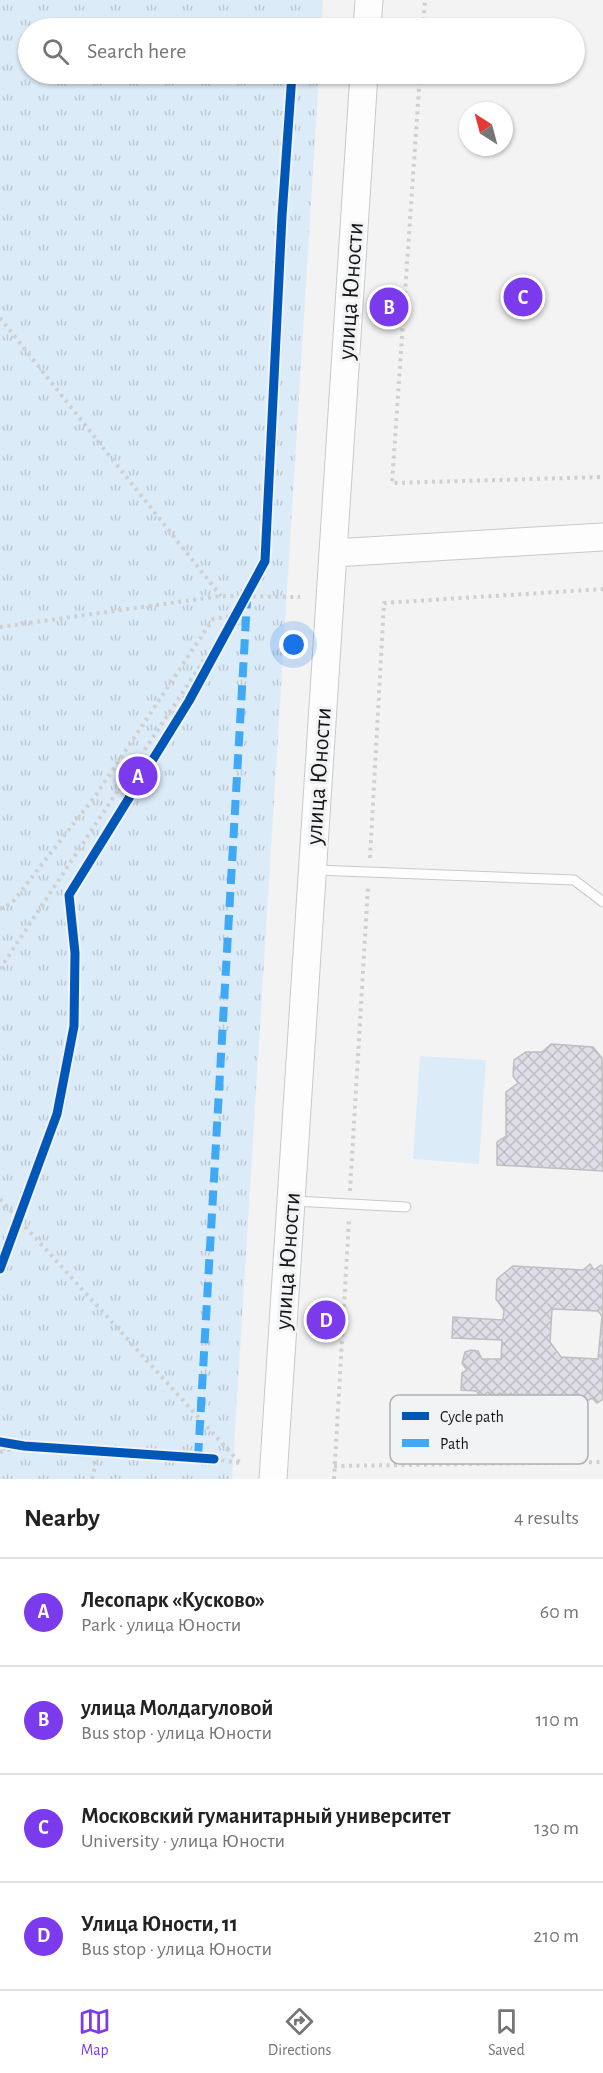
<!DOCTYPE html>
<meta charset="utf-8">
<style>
:root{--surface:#fff;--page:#f2f2f2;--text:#222;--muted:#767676;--line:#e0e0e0;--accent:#7c3aed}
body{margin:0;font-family:"Alegreya Sans",sans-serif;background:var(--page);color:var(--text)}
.compass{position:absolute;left:459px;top:102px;width:54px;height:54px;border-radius:50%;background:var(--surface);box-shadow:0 2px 4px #0004;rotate:324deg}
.you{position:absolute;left:294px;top:645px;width:21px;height:21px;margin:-15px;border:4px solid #fff;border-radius:50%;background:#1a73e8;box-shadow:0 0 0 9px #1a73e833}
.badge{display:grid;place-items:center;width:39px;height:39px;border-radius:50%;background:var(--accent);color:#fff;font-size:20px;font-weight:700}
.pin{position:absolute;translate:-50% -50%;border:3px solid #fff;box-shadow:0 2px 6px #0006}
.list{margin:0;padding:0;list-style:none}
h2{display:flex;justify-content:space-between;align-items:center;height:78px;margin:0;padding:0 24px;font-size:26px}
h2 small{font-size:20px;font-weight:400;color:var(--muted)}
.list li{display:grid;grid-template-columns:39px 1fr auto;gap:18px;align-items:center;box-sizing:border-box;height:108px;padding:0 24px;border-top:2px solid var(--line)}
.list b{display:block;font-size:22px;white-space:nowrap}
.list p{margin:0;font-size:20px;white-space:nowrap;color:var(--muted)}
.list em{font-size:20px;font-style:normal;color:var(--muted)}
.icon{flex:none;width:33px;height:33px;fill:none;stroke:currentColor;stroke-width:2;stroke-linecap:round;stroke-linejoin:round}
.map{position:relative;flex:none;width:603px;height:1479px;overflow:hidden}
.search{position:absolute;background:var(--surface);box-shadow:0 2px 4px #0004;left:18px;right:18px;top:18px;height:66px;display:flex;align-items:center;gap:15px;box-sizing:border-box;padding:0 21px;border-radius:33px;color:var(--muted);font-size:22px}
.sheet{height:510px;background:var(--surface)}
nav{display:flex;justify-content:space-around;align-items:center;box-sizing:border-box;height:84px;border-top:2px solid var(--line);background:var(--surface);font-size:16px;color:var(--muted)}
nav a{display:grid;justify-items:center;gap:3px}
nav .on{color:var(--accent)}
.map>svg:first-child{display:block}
.green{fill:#dcebf8}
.park{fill:url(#park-tufts)}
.building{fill:url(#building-cross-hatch);stroke:#bfbfc0;stroke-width:1.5;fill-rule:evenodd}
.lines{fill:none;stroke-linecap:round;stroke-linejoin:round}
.lane-casing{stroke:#c8c9c9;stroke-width:11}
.secondary-casing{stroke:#c8c9c9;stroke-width:29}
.path{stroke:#d0d0d0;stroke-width:4;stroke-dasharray:3 4.5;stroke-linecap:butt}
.lane{stroke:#fdfdfd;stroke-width:9}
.secondary{stroke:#fdfdfd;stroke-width:27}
.quiet{stroke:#3fa9f5;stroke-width:8;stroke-dasharray:15 8;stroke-linecap:butt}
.cycleway-casing{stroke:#f2f3f5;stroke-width:13}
.cycleway{stroke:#0057b8;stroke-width:9}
.labels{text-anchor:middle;stroke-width:6;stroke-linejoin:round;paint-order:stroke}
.street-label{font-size:24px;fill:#151516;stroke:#f2f3f5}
.key{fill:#f2f3f5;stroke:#b0b0b2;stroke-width:1.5}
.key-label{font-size:16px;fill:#151516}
</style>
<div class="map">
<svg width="603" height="1479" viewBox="0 0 603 1479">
<defs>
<pattern id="park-tufts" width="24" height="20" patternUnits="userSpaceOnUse" patternTransform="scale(1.5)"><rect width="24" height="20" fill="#dcebf8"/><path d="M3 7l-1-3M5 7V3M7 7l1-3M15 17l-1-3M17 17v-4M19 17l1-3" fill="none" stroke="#bcc9d4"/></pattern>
<pattern id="building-cross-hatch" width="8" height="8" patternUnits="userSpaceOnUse" patternTransform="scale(1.5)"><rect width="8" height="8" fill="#dfdde7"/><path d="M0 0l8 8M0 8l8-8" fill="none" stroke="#bebdc5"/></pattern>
</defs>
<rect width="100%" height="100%" fill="#f3f3f4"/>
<polygon class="green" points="420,1056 486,1060 479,1164 413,1159"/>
<polygon class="park" points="0,0 323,0 321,28 28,28 28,74 319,74 232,1479 0,1479"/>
<g class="building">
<polygon points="551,1044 593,1047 602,1058 603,1171 497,1165 497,1142 506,1136 506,1092 518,1083 513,1076 514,1060 526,1052 542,1052"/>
<path d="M 590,1264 L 594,1270 L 601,1265 L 603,1267 L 603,1399 L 597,1403 L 592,1398 L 584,1403 L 580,1397 L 573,1402 L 569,1397 L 561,1402 L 557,1396 L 550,1402 L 545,1396 L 538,1401 L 534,1394 L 526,1400 L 522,1394 L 515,1399 L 511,1393 L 504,1398 L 500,1393 L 492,1398 L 488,1392 L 481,1397 L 476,1391 L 461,1390 L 462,1373 L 467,1370 L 462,1363 L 465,1352 L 471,1350 L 478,1351 L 482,1359 L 501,1359 L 502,1340 L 452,1338 L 453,1317 L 503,1320 L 504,1310 L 496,1299 L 497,1279 L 513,1266 L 583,1270 ZM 552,1309 L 598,1311 L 602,1316 L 598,1359 L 561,1357 L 550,1342 Z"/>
</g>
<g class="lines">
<g class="lane-casing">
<g id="lane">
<polyline points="316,870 574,880 603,902"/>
<polyline points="294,1201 406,1207"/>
</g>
</g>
<g class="secondary-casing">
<g id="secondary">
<polyline points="367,28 369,0"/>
<polyline points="333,553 603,537"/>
<polyline points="273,1479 364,74"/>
</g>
</g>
<g class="path">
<polyline points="423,28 425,0"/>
<polyline points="420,74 392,483 603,477"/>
<polyline points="0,318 221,596"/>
<polyline points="0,627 221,596 300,597"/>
<polyline points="370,858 384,603 603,589"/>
<polyline points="0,909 11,904 96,795 213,619 232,616"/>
<polyline points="0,969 247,595"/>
<polyline points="350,1191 368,887"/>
<polyline points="0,1199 240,1463"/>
<polyline points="0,1452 24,1446"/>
<polyline points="214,1459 240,1463"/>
<polyline points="334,1466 603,1462"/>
<polyline points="92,1479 99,1451"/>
<polyline points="334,1479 349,1219"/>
</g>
<use href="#lane" class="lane"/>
<use href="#secondary" class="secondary"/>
<polyline class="quiet" points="198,1458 247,601"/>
<g class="cycleway-casing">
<g id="cycleway">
<polyline points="0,1269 57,1114 74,1026 75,953 69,895 189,701 265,561 282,216 292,74"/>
<polyline points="0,1442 24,1446 214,1459"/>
</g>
</g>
<use href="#cycleway" class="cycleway"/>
</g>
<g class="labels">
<g class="street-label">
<text transform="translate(350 291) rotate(-86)" y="8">улица Юности</text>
<text transform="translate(318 776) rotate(-86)" y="8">улица Юности</text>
<text transform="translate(287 1261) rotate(-86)" y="8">улица Юности</text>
</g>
</g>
<rect x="390" y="1395" width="198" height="69" rx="9" class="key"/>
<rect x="402" y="1412" width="27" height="8" fill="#0057b8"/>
<rect x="402" y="1439" width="27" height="8" fill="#3fa9f5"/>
<g class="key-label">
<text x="440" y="1422">Cycle path</text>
<text x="440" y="1449">Path</text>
</g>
</svg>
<svg class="compass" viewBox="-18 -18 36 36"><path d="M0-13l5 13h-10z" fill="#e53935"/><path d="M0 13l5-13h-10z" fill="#767676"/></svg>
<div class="you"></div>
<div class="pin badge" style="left:138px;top:776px">A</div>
<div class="pin badge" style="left:389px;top:307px">B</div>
<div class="pin badge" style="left:523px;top:297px">C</div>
<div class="pin badge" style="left:326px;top:1320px">D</div>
<div class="search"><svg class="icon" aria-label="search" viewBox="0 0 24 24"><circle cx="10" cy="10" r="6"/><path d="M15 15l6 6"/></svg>Search here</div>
</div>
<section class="sheet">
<h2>Nearby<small>4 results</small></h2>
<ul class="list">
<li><span class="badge">A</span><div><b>Лесопарк «Кусково»</b><p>Park · улица Юности</p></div><em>60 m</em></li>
<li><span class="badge">B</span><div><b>улица Молдагуловой</b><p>Bus stop · улица Юности</p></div><em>110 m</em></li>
<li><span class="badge">C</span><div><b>Московский гуманитарный университет</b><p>University · улица Юности</p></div><em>130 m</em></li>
<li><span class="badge">D</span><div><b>Улица Юности, 11</b><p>Bus stop · улица Юности</p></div><em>210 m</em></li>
</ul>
</section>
<nav>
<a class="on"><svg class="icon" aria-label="map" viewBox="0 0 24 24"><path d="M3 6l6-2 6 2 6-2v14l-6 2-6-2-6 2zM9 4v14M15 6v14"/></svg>Map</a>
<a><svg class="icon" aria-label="directions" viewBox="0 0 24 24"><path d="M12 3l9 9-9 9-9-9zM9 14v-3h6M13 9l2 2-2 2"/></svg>Directions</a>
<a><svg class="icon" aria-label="saved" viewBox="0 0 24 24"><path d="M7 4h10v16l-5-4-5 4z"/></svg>Saved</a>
</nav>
